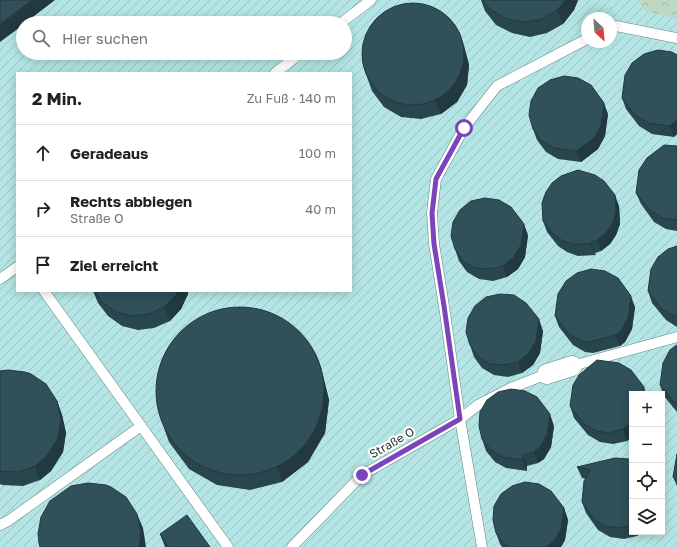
<!DOCTYPE html>
<html lang="de">
<meta charset="utf-8">
<style>
:root{--surface:#fff;--page:#f2f2f2;--text:#202124;--muted:#757577;--line:#e0e0e0}
body{margin:0;font-family:"Golos Text",sans-serif;background:var(--page);color:var(--text)}
.controls{position:absolute;right:12px;bottom:12px;display:grid;overflow:hidden;border-radius:0px;box-shadow:0 2px 10px #0003}
.controls button{width:36px;height:36px;display:grid;place-items:center;padding:0;border:0;border-bottom:1px solid var(--line);background:var(--surface);color:var(--text);font:20px sans-serif}
.compass{position:absolute;left:581px;top:12px;width:36px;height:36px;border-radius:50%;background:var(--surface);box-shadow:0 2px 10px #0003;rotate:154deg}
.stop{position:absolute;width:12px;height:12px;margin:-9px;border:3px solid #7b44bb;border-radius:50%;background:#fff}
.stop.end{background:#7b44bb;border-color:#fff;box-shadow:0 1px 4px #0008}
.list{margin:0;padding:0;list-style:none}
h2{display:flex;justify-content:space-between;align-items:center;height:52px;margin:0;padding:0 16px;font-size:17px}
h2 small{font-size:13px;font-weight:400;color:var(--muted)}
.list li{display:grid;grid-template-columns:26px 1fr auto;gap:12px;align-items:center;box-sizing:border-box;height:56px;padding:0 16px;border-top:1px solid var(--line)}
.list b{display:block;font-size:15px;white-space:nowrap}
.list p{margin:0;font-size:13px;white-space:nowrap;color:var(--muted)}
.list em{font-size:13px;font-style:normal;color:var(--muted)}
.icon{flex:none;width:22px;height:22px;fill:none;stroke:currentColor;stroke-width:2;stroke-linecap:round;stroke-linejoin:round}
.map{position:relative;flex:none;width:677px;height:547px;overflow:hidden}
.search{position:absolute;background:var(--surface);box-shadow:0 2px 10px #0003;left:16px;top:16px;width:336px;height:44px;display:flex;align-items:center;gap:10px;box-sizing:border-box;padding:0 14px;border-radius:22px;color:var(--muted);font-size:15px}
.panel{position:absolute;background:var(--surface);box-shadow:0 2px 10px #0003;left:16px;top:72px;width:336px;height:220px;border-radius:0px}
.map>svg:first-child{display:block}
.industrial{fill:url(#industrial-furrows);fill-rule:evenodd}
.forest{fill:url(#forest-crowns)}
.lines{fill:none;stroke-linecap:round;stroke-linejoin:round}
.service-casing{stroke:#618786;stroke-width:11}
.minor-casing{stroke:#618786;stroke-width:21}
.service{stroke:#fff;stroke-width:10}
.minor{stroke:#fff;stroke-width:20}
.wall{fill:#29464d}
.shaded-wall{fill:#22393f}
.building{fill:#30515a;stroke:#22393f}
.route{stroke:#7b44bb;stroke-width:5}
.labels{text-anchor:middle;stroke-width:4;stroke-linejoin:round;paint-order:stroke}
.street-label{font-size:12px;fill:#1f2e2e;stroke:#fff}
</style>
<div class="map">
<svg width="677" height="547" viewBox="0 0 677 547">
<defs>
<pattern id="industrial-furrows" width="10" height="10" patternUnits="userSpaceOnUse"><rect width="10" height="10" fill="#b4e5e4"/><path d="M-1 1l2-2M0 10L10 0M9 11l2-2" fill="none" stroke="#9ac5c4"/></pattern>
<pattern id="forest-crowns" width="20" height="18" patternUnits="userSpaceOnUse"><rect width="20" height="18" fill="#bed8c3"/><path d="M2 6a3 3 0 1 1 6 0M12 15a3 3 0 1 1 6 0" fill="none" stroke="#a3baa8"/></pattern>
</defs>
<rect width="100%" height="100%" fill="#c7efee"/>
<path class="industrial" d="M 0,0 L 638,0 L 645,11 L 677,19 L 677,547 L 0,547 ZM 587,18 L 611,18 L 611,42 L 587,42 ZM 23,23 L 345,23 L 345,53 L 23,53 ZM 17,73 L 351,73 L 351,291 L 17,291 ZM 632,394 L 662,394 L 662,532 L 632,532 Z"/>
<polygon class="forest" points="638,0 677,0 677,19 645,11"/>
<g class="lines">
<g class="service-casing">
<g id="service">
<polyline points="341,23 371,0"/>
<polyline points="611,28 616,26 677,38"/>
<polyline points="275,73 301,53"/>
<polyline points="0,279 17,267"/>
<polyline points="44,291 228,547"/>
<polyline points="572,366 677,337"/>
<polyline points="0,525 8,521 141,426"/>
<polyline points="292,547 362,475 460,419 478,405 511,388 547,374"/>
<polyline points="482,547 460,419 444,306 434,244 432,213 436,179 464,128 497,86 587,39"/>
</g>
</g>
<g class="minor-casing">
<polyline id="minor" points="547,374 572,366"/>
</g>
<use href="#service" class="service"/>
<use href="#minor" class="minor"/>
</g>
<g class="wall">
<polygon points="481,0 578,0 574,10 563,24 547,33 530,37 512,33 496,25 485,11"/>
<polygon points="464,46 469,65 467,85 457,102 441,114 421,119 401,117 384,107 372,91 367,77"/>
<polygon points="677,55 677,134 674,137 652,134 639,126 626,109 622,98"/>
<polygon points="608,114 605,136 598,149 581,162 558,159 546,152 537,140 533,129"/>
<polygon points="677,146 677,231 666,229 654,222 641,204 636,193"/>
<polygon points="619,206 620,224 616,235 610,244 601,251 595,253 596,255 578,256 567,252 558,246 547,232 543,221"/>
<polygon points="528,235 525,257 518,269 507,277 493,281 479,279 467,272 459,261 455,249"/>
<polygon points="677,246 677,327 666,320 652,303 648,291"/>
<polygon points="93,291 188,291 188,294 181,309 170,321 154,328 138,330 122,326 108,316 98,303"/>
<polygon points="635,307 632,329 625,342 620,346 593,353 585,352 573,345 559,327 555,316"/>
<polygon points="543,331 540,353 533,365 522,373 508,377 494,375 482,368 474,357 470,345"/>
<polygon points="677,345 677,412 664,396 660,385"/>
<polygon points="321,368 329,400 325,433 308,462 282,482 250,490 217,485 189,469 169,442 164,428"/>
<polygon points="0,371 57,401 62,415 66,433 63,452 51,471 40,480 23,486 2,485 0,484"/>
<polygon points="579,375 632,394 632,437 627,441 613,444 600,442 588,435 574,418 570,406 579,376"/>
<polygon points="554,426 551,447 544,459 538,463 527,466 527,471 506,468 495,462 486,451 482,439"/>
<polygon points="677,454 677,486 673,477"/>
<polygon points="632,461 632,532 642,532 637,536 624,539 610,537 598,530 586,513 582,502 586,479 582,478 577,467"/>
<polygon points="564,508 568,520 565,540 561,547 502,547 500,544 496,533"/>
<polygon points="160,534 210,547 165,547"/>
</g>
<g class="shaded-wall">
<polygon points="32,0 55,0 25,23 23,23 23,25 0,42 0,24"/>
<polygon points="566,0 578,0 574,10 563,24 557,10"/>
<polygon points="459,31 464,46 469,65 467,85 457,102 441,114 435,100"/>
<polygon points="604,103 608,114 605,136 598,149 581,162 576,151"/>
<polygon points="677,120 677,134 674,137 670,126"/>
<polygon points="615,195 619,206 620,224 616,235 610,244 601,251 597,240"/>
<polygon points="524,224 528,235 525,257 518,269 507,277 503,266"/>
<polygon points="591,242 595,253 596,255 591,244"/>
<polygon points="178,291 188,291 188,294 181,309 170,321 164,307"/>
<polygon points="631,296 635,307 632,329 625,342 620,346 615,335"/>
<polygon points="539,319 543,331 540,353 533,365 522,373 518,362"/>
<polygon points="316,354 321,368 329,400 325,433 308,462 282,482 277,467"/>
<polygon points="644,387 646,394 643,394"/>
<polygon points="57,401 62,415 66,433 63,452 51,471 40,480 35,466"/>
<polygon points="550,414 554,426 551,447 544,459 538,463 534,452"/>
<polygon points="632,422 632,437 627,441 623,429"/>
<polygon points="523,455 527,466 527,471 523,460"/>
<polygon points="564,508 568,520 565,540 561,547 546,547"/>
<polygon points="137,514 143,528 146,547 139,547"/>
<polygon points="636,532 642,532 637,536"/>
</g>
<g class="building">
<polygon points="0,0 32,0 0,24"/>
<polygon points="482,0 566,0 557,10 542,19 525,22 507,19 491,10"/>
<circle cx="413" cy="54" r="51"/>
<polygon points="658,50 672,52 677,55 677,120 670,126 648,123 635,115 622,98 625,75 632,63 644,54"/>
<polygon points="564,76 578,78 591,85 604,103 601,125 594,138 576,151 554,148 542,141 533,129 529,115 531,101 538,88 550,80"/>
<polygon points="664,145 677,146 677,220 662,218 650,210 636,193 639,170 647,158"/>
<polygon points="578,170 595,175 604,181 615,195 616,212 612,224 606,233 597,240 591,242 591,244 574,244 563,241 554,235 543,221 542,203 546,192 552,183 561,176"/>
<polygon points="485,198 499,200 511,207 524,224 521,245 514,257 503,266 489,269 475,268 463,261 455,249 451,236 453,222 460,210 471,201"/>
<polygon points="677,246 677,317 674,316 662,309 648,291 651,269 658,257 668,249"/>
<polygon points="591,269 605,271 618,278 631,296 628,318 621,331 615,335 589,342 581,341 569,334 555,316 558,294 566,281 577,273"/>
<polygon points="94,291 178,291 176,295 164,307 149,314 133,316 116,312 102,302"/>
<polygon points="500,294 514,295 526,303 539,319 536,341 529,353 518,362 504,365 490,364 478,356 470,345 466,332 468,318 475,306 486,297"/>
<circle cx="240" cy="391" r="84"/>
<polygon points="677,345 677,404 674,402 660,385 663,363 670,350"/>
<polygon points="597,360 619,363 631,370 644,387 643,394 632,394 632,422 623,429 609,433 596,431 584,424 570,406 573,385 579,375"/>
<polygon points="8,370 25,372 31,374 46,384 57,401 61,419 58,438 46,457 35,466 18,472 0,471 0,371"/>
<polygon points="511,389 525,391 537,397 550,414 547,435 540,447 534,452 523,455 523,460 502,457 491,450 482,439 479,426 480,412 487,400 498,392"/>
<polygon points="677,454 677,481 673,477"/>
<polygon points="615,458 629,459 632,461 632,525 620,528 606,526 594,519 582,502 584,481 591,470 577,467"/>
<polygon points="525,482 539,484 551,491 564,508 561,529 554,541 546,547 509,547 504,544 496,533 493,520 494,506 501,494 512,486"/>
<polygon points="88,483 106,485 111,487 126,497 137,514 141,532 139,547 40,547 39,543 38,534 41,517 50,501 71,486"/>
<polygon points="187,515 210,547 169,547 160,534"/>
</g>
<g class="lines">
<polyline class="route" points="362,475 460,419 444,306 434,244 432,213 436,179 464,128"/>
</g>
<g class="labels">
<g class="street-label">
<text transform="translate(392 443) rotate(-30)" y="4">Straße O</text>
</g>
</g>
</svg>
<div class="controls">
<button>+</button>
<button>−</button>
<button><svg class="icon" aria-label="locate" viewBox="0 0 24 24"><circle cx="12" cy="12" r="6"/><path d="M12 2v4M12 18v4M2 12h4M18 12h4"/></svg></button>
<button><svg class="icon" aria-label="layers" viewBox="0 0 24 24"><path d="M12 4l9 5-9 5-9-5zM3 14l9 5 9-5"/></svg></button>
</div>
<svg class="compass" viewBox="-18 -18 36 36"><path d="M0-13l5 13h-10z" fill="#e53935"/><path d="M0 13l5-13h-10z" fill="#757577"/></svg>
<div class="stop" style="left:464px;top:128px"></div>
<div class="stop end" style="left:362px;top:475px"></div>
<div class="search"><svg class="icon" aria-label="search" viewBox="0 0 24 24"><circle cx="10" cy="10" r="6"/><path d="M15 15l6 6"/></svg>Hier suchen</div>
<section class="panel">
<h2>2 Min.<small>Zu Fuß · 140 m</small></h2>
<ul class="list">
<li><svg class="icon" aria-label="ahead" viewBox="0 0 24 24"><path d="M12 20V5M6 11l6-6 6 6"/></svg><div><b>Geradeaus</b></div><em>100 m</em></li>
<li><svg class="icon" aria-label="right" viewBox="0 0 24 24"><path d="M7 20v-9h11M14 6l5 5-5 5"/></svg><div><b>Rechts abbiegen</b><p>Straße O</p></div><em>40 m</em></li>
<li><svg class="icon" aria-label="arrive" viewBox="0 0 24 24"><path d="M6 21V4h12l-3 4 3 4H6"/></svg><div><b>Ziel erreicht</b></div></li>
</ul>
</section>
</div>
